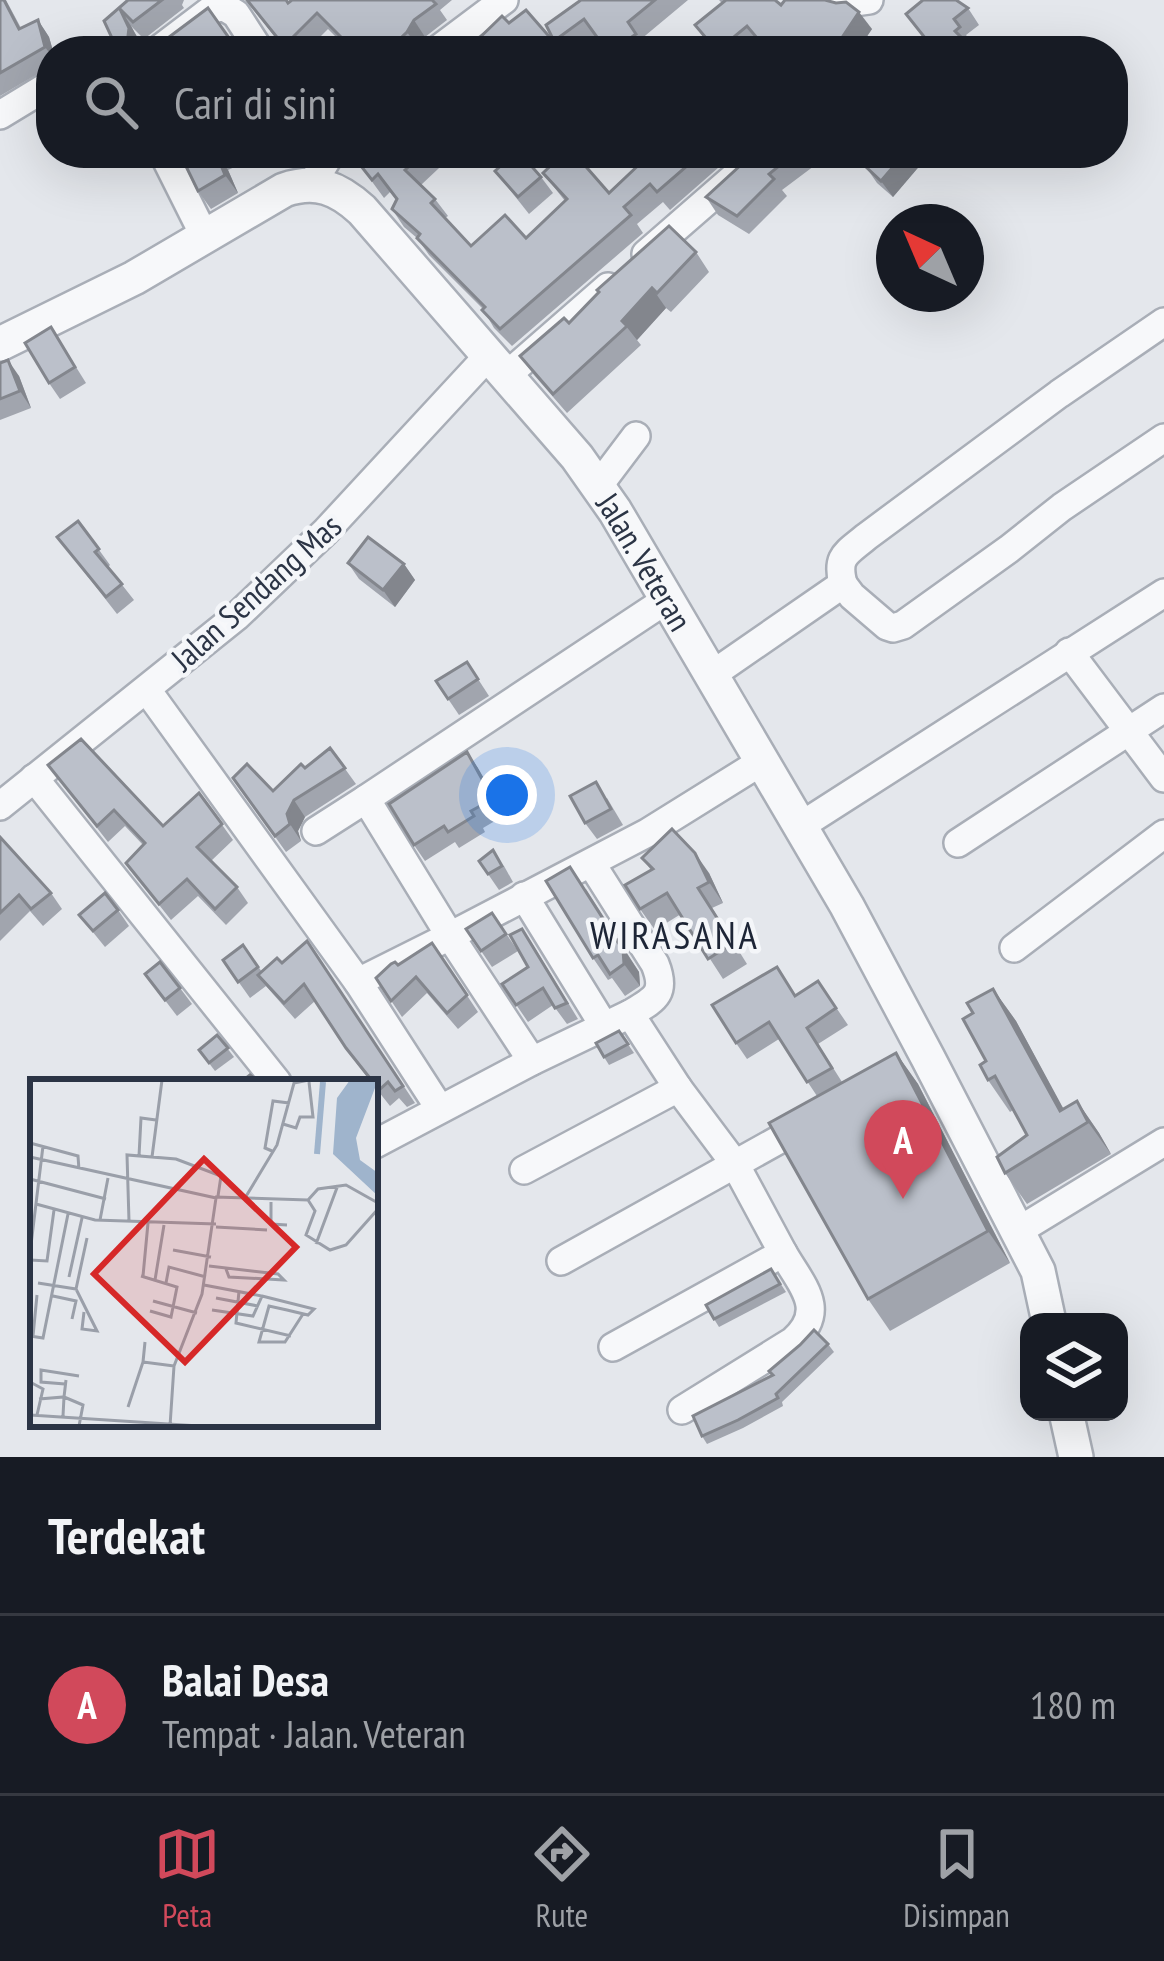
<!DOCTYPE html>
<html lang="id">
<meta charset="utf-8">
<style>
:root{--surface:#171b24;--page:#20242c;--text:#f1f3f6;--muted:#9ea1a6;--line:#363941;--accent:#d1495b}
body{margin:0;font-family:"PT Sans Narrow",sans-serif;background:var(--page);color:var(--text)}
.controls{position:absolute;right:36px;bottom:36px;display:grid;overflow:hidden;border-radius:24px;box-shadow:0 12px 48px #0002}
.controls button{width:108px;height:108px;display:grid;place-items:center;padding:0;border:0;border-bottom:3px solid var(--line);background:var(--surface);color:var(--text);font:60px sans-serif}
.compass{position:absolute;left:876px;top:204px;width:108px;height:108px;border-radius:50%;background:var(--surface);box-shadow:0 12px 48px #0002;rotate:316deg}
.you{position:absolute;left:507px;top:795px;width:42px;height:42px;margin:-30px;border:9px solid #fff;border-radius:50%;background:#1a73e8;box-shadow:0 0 0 18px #1a73e833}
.badge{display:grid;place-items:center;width:78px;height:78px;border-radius:50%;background:var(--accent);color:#fff;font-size:39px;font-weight:700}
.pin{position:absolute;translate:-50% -99px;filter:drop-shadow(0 3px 6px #0008)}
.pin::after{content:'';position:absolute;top:63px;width:42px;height:36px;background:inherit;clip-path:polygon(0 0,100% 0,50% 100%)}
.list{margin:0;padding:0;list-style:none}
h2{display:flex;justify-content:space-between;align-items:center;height:156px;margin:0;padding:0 48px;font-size:51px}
h2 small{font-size:39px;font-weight:400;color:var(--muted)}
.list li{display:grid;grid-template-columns:78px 1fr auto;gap:36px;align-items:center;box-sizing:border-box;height:180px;padding:0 48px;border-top:3px solid var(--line)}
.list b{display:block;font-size:45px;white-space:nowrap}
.list p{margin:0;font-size:39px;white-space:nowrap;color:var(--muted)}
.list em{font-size:39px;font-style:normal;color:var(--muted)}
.icon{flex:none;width:66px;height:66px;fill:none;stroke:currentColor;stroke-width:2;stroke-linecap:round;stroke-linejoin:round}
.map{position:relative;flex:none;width:1164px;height:1457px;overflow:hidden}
.search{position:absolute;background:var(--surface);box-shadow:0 12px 48px #0002;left:36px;right:36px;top:36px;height:132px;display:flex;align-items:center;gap:30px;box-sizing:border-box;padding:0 42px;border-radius:48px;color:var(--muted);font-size:45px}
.sheet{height:336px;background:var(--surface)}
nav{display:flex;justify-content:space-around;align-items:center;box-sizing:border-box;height:168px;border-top:3px solid var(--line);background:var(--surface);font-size:33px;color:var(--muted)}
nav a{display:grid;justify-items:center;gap:6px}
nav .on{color:var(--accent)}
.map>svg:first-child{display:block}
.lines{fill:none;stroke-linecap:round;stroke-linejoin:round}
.minor-casing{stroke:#a9aeb7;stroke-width:32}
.tertiary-casing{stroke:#a9aeb7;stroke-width:38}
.minor{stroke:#f7f8fa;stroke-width:27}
.tertiary{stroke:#f7f8fa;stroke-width:33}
.wall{fill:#a1a5ae}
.shaded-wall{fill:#83868d}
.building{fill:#bbc0ca;stroke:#83868d;stroke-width:3}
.labels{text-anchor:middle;stroke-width:9;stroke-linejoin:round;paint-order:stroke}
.street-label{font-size:33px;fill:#2b3445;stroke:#f4f6f9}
.quarter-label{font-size:39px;letter-spacing:3px;fill:#1d2536;stroke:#f4f6f9}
.inset-river{fill:none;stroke:#9fb4cc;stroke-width:6}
.inset-road{fill:none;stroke:#9a9fa9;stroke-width:3}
.view{fill:#d62828;fill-opacity:0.15;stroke:#d62828;stroke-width:6}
.inset-edge{fill:none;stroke:#2b3445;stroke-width:6}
</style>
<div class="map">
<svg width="1164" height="1457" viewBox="0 0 1164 1457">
<rect width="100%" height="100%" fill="#e4e7ec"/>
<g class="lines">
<g class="minor-casing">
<g id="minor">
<polyline points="840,0 847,3 869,0"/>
<polyline points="157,51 211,10 223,6 236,14 260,51"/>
<polyline points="436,51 504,0"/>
<polyline points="0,115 51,84"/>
<polyline points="163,153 205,237"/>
<polyline points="311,185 331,153"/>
<polyline points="646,254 762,153"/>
<polyline points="507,375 608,287"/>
<polyline points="599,485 636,436"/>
<polyline points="843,584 852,596 887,626 893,628 903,625 1009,549 1062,507 1164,438"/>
<polyline points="1069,652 1164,778"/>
<path d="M 710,676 L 843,584 C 836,556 846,554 866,537 L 1059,394 L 1164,322"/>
<polyline points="147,690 358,982 440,1109"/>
<polyline points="34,778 277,1082"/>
<polyline points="366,799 666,600"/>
<polyline points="0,806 237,616 326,531 489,355"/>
<polyline points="799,827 1164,593"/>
<polyline points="316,831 366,799 450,936 358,982"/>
<polyline points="958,843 1164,708"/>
<path d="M 591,863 L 655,964 C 667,994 655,999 630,1014"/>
<polyline points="524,896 604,1026"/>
<polyline points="1014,948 1164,834"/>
<polyline points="532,1061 450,936 647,833 761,762"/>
<polyline points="375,1144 532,1061 630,1014 678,1088 735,1164 783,1253 613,1347"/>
<polyline points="524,1170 678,1088"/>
<polyline points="1018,1231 1164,1142"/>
<polyline points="561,1261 809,1123"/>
<path d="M 682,1410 L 793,1341 C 828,1310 802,1286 783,1253"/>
</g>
</g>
<g class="tertiary-casing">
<g id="tertiary">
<path id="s1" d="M 0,344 L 134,278 L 284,190 C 316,179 338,188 362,210 L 577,457 L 615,511 L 847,906 L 928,1058 L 1038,1271 L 1049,1322"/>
<polyline points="1066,1412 1076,1457"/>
</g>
</g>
<use href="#minor" class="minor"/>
<use href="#tertiary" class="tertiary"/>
</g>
<g class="wall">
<polygon points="0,0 6,0 21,28 38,20 49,37 53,51 51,51 51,66 0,96"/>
<polygon points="128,0 184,0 182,5 184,8 144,39 131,26 141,44 140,51 104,21"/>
<polygon points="246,0 286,0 288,3 292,0 452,0 440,10 447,20 425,37 416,51 350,51 328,29 306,51 286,51"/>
<polygon points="581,0 688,0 640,40 648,51 607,51 596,36 577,51 561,51 554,41"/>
<polygon points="719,0 775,0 781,5 872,29 857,51 765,51 759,44 751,51 714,51 695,25 722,3"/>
<polygon points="968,8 979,25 966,35 972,43 969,45 975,51 934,51 906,14"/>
<polygon points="509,23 554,42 560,51 466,51"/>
<polygon points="98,153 135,153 107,167"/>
<polygon points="185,153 265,153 228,170 238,193 211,209 198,191"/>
<polygon points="366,153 455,153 421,185 435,199 448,216 445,218 471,246 526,238 565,201 543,173 609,193 644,159 640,153 735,153 670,210 663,202 637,224 643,233 512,346 494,328 483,309 429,255 417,238 404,227 392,209 397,200 390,192 384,198 357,161"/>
<polygon points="754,153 818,153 814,157 818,163 782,190 787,196 749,234 718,215 706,197"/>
<polygon points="878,153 915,153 922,163 893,197 877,183 866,167"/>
<polygon points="495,171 541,177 553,193 529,214"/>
<polygon points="696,252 709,272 671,312 666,308 637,340 641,345 567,413 534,375 520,356"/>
<polygon points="51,327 86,383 60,399 49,383"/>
<polygon points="0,363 19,376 31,408 0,420"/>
<polygon points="78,521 110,565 108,567 134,600 117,614 57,537"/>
<polygon points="348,563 404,564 415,580 395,607 359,579"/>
<polygon points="467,662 489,696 459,715 436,681"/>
<polygon points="330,748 356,784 305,817 298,831 301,841 286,852 233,778 273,791"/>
<polygon points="467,752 505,815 483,828 485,832 459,848 455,842 425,861 414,845"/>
<polygon points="48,765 163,826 199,793 233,840 211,861 237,887 248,903 226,925 198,896 171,920 126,863 143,845 125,826 108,842"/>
<polygon points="607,798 623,825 597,839 585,823"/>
<polygon points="0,837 51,893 62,909 43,926 30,911 0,941"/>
<polygon points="642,858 709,873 723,903 712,908 747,964 723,979 681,914 655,930 640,909 651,870"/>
<polygon points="479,861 504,866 513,882 499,890"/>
<polygon points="586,889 639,972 640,986 625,996 612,978 608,980 593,958"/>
<polygon points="118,910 129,926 105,947 79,915"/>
<polygon points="492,913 518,951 492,967 466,929"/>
<polygon points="522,929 533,945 578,1019 567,1024 553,1005 528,1022 502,984 528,967"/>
<polygon points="307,941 415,1103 407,1107 399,1098 390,1106 375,1087 375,1082 371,1082 357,1064 315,1001 295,1019 266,986 250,998 223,960 243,945 262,972 282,963"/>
<polygon points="432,943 478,1012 458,1029 427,993 402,1017 376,978"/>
<polygon points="145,974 180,988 192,1004 177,1016"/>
<polygon points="818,981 848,1025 818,1044 842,1082 896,1053 918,1084 1010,1263 890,1331 868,1299 817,1096 779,1039 747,1059 736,1043 796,995"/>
<polygon points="993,989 1016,1021 1063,1109 1077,1101 1099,1133 1111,1154 1027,1204 1005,1173 1027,1135 1013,1110 1010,1112 988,1080 986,1061 973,1013"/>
<polygon points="619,1031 634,1053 609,1065 604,1057"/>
<polygon points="217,1035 234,1057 215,1071 199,1050"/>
<polygon points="771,1269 786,1292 719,1327 714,1319"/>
<polygon points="828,1344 834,1352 782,1402 783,1406 743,1428 707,1444 702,1436 772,1376"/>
</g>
<g class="shaded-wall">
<polygon points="120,9 131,26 141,44 139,51 131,45"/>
<polygon points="859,12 872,29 857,51 833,51"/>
<polygon points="38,20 49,37 53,51 51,51 51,55 45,47"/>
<polygon points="414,20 425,37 419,49 407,32"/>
<polygon points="229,38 238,51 218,51"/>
<polygon points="216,153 228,170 238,193 225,175"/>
<polygon points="905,153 915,153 922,163 893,197 881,181"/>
<polygon points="652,288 666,308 637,340 622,321"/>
<polygon points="8,360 19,376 31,408 20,391"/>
<polygon points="404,564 415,580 395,607 383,590"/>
<polygon points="467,752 478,768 505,815 493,799"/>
<polygon points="294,800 305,817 298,831 301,841 290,824 287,814"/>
<polygon points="695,853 709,873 723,903 709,882"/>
<polygon points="570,867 639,972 640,986 624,964"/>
<polygon points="993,989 1016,1021 1075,1130 1060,1111"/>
<polygon points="896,1053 918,1084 1010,1263 988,1231"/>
<polygon points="1077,1101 1099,1133 1111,1154 1088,1122"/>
</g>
<g class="building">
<polygon points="0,0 4,0 19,29 38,20 45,47 0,73"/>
<polygon points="128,0 162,0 133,22 120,9 129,28 128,36 131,45 140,51 118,51 104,21"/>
<polygon points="247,0 286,0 288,3 292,0 432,0 436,4 414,20 407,32 387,51 355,51 317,13 284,46"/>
<polygon points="581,0 655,0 628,22 636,34 612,51 607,51 584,19 554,41 546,25"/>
<polygon points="726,0 775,0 781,5 785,0 825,0 836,3 846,2 859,12 833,51 768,51 747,26 717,51 695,25"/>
<polygon points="923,0 956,0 968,8 954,19 960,27 955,31 975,51 951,51 941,42 933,48 906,14"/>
<polygon points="208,8 229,38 218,51 163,51 157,46"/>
<polygon points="526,10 554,42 542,51 466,51 502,16 509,23"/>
<polygon points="448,39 459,51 433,51"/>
<polygon points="185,153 216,153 225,175 198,191 181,156"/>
<polygon points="366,153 424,153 405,170 435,199 431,203 471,246 505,215 526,238 567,199 543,173 564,153 574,153 609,193 645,159 640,153 702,153 657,192 650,184 624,207 631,215 500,329 482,310 485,307 417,238 420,234 392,209 397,199 378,174 372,180 357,161"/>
<polygon points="515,153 520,153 541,177 518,197 495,171"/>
<polygon points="754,153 795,153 769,174 774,179 737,216 706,197"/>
<polygon points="878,153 905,153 881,181 866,167"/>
<polygon points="669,226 696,252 657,293 652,288 622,321 627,326 553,394 520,356 564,318 569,323 599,292 597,290"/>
<polygon points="51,327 75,367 49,383 25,343"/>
<polygon points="8,360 20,391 0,399 0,363"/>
<polygon points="78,521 99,549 95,552 122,584 106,597 57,537"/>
<polygon points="368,537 404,564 383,590 348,563"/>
<polygon points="467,662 478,679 448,699 436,681"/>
<polygon points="81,739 163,826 199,793 222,824 197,847 237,887 215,909 187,879 159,904 126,863 145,843 114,810 97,826 48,765"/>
<polygon points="330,748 345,768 294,800 287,814 290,824 275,836 233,778 247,764 273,791 301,764 305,768"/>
<polygon points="467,752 493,799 471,811 474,816 448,832 444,826 414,845 389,804"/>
<polygon points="596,782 611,809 585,823 570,796"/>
<polygon points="672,829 695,853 709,882 698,888 733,943 708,959 667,893 640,909 625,885 653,869 642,858"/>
<polygon points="0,837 51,893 31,909 19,895 0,913"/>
<polygon points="493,850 502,866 488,874 479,861"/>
<polygon points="570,867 623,950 624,964 610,974 598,955 593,958 546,881"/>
<polygon points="105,893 118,910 93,931 79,915"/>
<polygon points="492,913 506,934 481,951 466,929"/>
<polygon points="522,929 567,1003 555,1008 543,988 516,1005 502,984 528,967 510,935"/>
<polygon points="307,941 403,1086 395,1091 388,1082 379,1090 375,1082 373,1082 346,1048 304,984 284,1003 258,975 277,958 282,963"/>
<polygon points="432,943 467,995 447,1013 416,977 391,1001 376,978 391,964 395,962 398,965"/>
<polygon points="243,945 258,967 238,982 223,960"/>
<polygon points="160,962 180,988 165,1000 145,974"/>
<polygon points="777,967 795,996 818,981 836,1008 807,1028 832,1068 807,1082 769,1022 736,1043 712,1005"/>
<polygon points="993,989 1060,1111 1077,1101 1088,1122 1005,1173 997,1157 1027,1135 995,1076 988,1080 980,1065 986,1061 963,1019 973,1013 967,1003"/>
<polygon points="619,1031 628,1044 604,1057 596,1043"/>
<polygon points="217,1035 228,1048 209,1063 199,1050"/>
<polygon points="896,1053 988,1231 868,1299 769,1123"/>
<polygon points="250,1075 259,1082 241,1082"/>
<polygon points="771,1269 780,1284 714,1319 706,1305"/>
<polygon points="814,1330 828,1344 776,1394 778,1398 738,1420 702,1436 693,1416 773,1375 769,1371 800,1345"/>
</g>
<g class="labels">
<g class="street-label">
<text dy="12" stroke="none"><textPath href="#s1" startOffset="861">Jalan. Veteran</textPath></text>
<text transform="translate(256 592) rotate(-42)" y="12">Jalan Sendang Mas</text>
</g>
<g class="quarter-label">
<text x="675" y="949">WIRASANA</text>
</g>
</g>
<g transform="translate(30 1079)">
<rect width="348" height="348" fill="#e4e7ec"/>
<path d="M 320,1 L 348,1 L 326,59 L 330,81 L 348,94 L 348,117 L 303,75 L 307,19 Z" fill="#9fb4cc"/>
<path class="inset-river" d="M 287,75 L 293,3"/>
<path class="inset-road" d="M 253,45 L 266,49 L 270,38 L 283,38 L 279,3M 0,64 L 48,77 L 49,91M 242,72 L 235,69 L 243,22 L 259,24M 109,77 L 111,39 L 126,41M 0,78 L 186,119 L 172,215 L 144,287 L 140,347M 122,78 L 132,1M 0,100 L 76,120M 185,118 L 278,121 L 288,110 L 316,106 L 348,124M 215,119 L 247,66 L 264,4 L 279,1M 278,121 L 285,132 L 276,156 L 300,171 L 316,166 L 348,130M 241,123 L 241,145 L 257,146M 6,125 L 65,141 L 186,145M 70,141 L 78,99M 99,142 L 97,76 L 146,80 L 191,97 L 188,117M 186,148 L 237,151M 286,165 L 308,106M 143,171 L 181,178M 0,174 L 13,67M 0,181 L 17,182 L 24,131M 179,187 L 248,195 L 254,201 L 199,198 L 196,190M 111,197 L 147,208 L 141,238 L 120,232M 113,197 L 118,144M 39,198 L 52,139M 125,201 L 134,146M 8,204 L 46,210 L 57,159M 136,204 L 139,188 L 176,198M 174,206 L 232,217 L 223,237 L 182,231M 46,210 L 67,252 L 52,250 L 54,233M 209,212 L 206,244 L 261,257M 23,217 L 46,222 L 42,240M 232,217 L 284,230 L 278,236 L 257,231 L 239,227 L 229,263 L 255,263 L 273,235M 186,219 L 228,227M 123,222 L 167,234M 0,257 L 13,259 L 38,135M 3,257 L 7,216M 115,263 L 113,283 L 144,287M 36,301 L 34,318 L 53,326 L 49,347M 0,303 L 13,310 L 7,336M 35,305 L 11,303 L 11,291 L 49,297M 9,320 L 34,318 L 33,337M 98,328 L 113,283M 0,336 L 169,347"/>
<path class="view" d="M 174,80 L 266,168 L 155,283 L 64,195 Z"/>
<rect width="348" height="348" class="inset-edge"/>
</g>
</svg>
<div class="controls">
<button><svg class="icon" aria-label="layers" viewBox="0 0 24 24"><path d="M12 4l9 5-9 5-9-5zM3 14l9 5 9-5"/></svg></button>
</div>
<svg class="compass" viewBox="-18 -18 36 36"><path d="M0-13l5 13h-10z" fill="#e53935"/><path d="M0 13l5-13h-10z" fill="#9ea1a6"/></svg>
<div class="you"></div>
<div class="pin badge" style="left:903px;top:1199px">A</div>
<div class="search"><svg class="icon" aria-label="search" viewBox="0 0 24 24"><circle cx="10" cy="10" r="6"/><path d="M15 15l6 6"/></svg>Cari di sini</div>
</div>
<section class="sheet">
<h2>Terdekat<small></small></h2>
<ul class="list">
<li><span class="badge">A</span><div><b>Balai Desa</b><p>Tempat · Jalan. Veteran</p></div><em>180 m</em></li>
</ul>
</section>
<nav>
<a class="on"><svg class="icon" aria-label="map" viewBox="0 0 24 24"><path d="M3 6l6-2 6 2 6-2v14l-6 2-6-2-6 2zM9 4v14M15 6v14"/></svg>Peta</a>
<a><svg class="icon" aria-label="directions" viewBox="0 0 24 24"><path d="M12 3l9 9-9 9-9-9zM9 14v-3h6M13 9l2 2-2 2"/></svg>Rute</a>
<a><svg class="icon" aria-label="saved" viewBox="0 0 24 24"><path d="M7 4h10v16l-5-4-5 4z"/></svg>Disimpan</a>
</nav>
